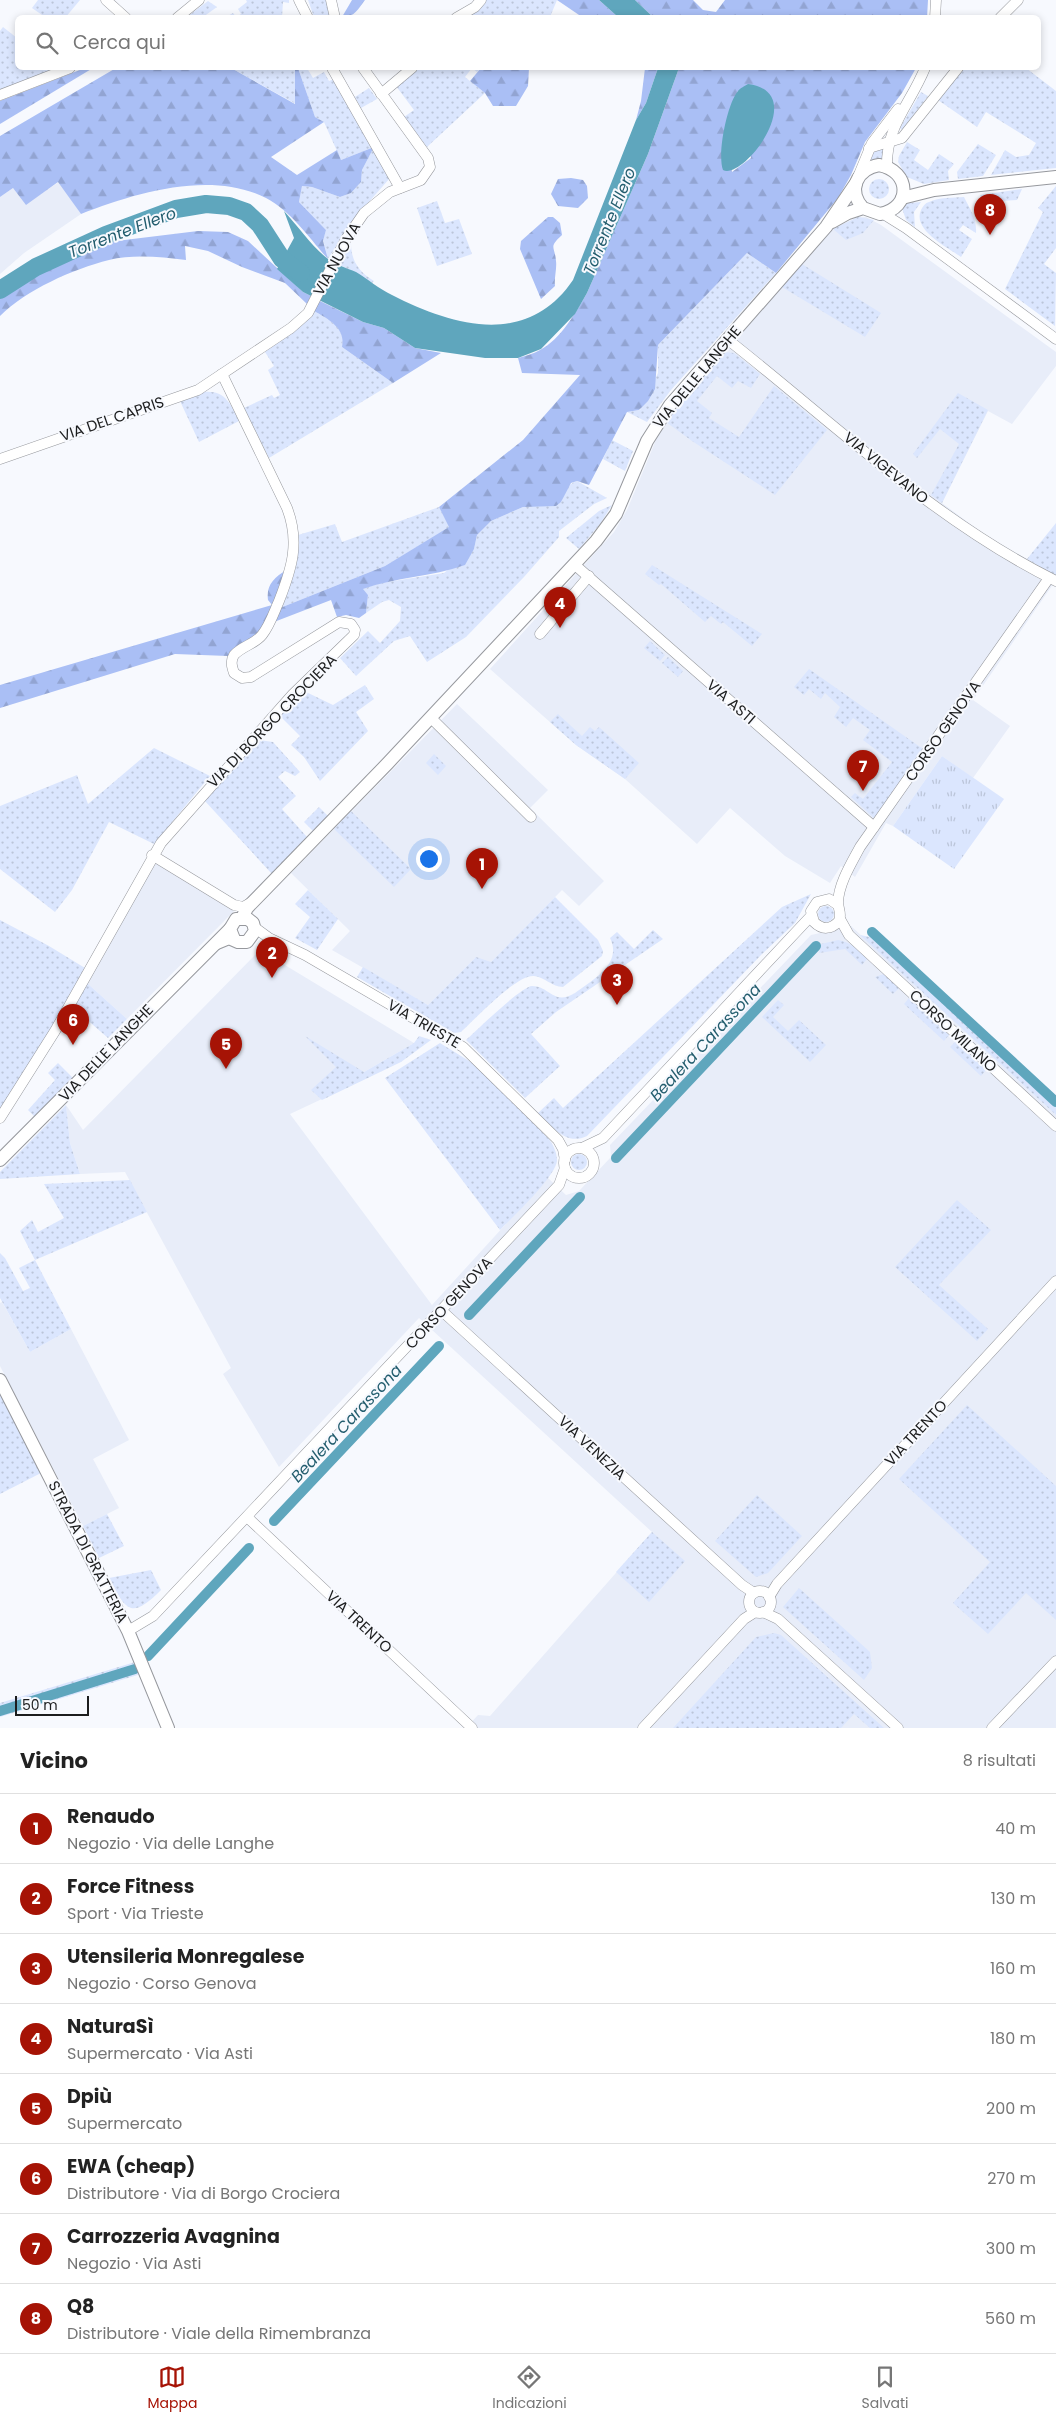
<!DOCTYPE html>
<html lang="it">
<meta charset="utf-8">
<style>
:root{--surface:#fff;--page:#f6f6f6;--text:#222;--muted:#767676;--line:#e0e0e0;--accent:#a61305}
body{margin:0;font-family:Poppins,sans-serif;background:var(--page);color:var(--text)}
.scale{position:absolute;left:15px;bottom:12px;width:74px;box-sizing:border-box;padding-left:5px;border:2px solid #1c1d1e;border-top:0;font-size:14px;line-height:18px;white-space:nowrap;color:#1c1d1e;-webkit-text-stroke:4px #f7f9fe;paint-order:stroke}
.you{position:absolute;left:428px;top:858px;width:18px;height:18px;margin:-12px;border:4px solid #fff;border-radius:50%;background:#1a73e8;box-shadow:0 0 0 8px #1a73e833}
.badge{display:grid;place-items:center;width:32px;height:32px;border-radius:50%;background:var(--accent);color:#fff;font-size:16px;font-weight:700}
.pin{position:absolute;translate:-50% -41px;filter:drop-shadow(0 1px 2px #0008)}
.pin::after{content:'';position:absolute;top:26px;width:18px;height:15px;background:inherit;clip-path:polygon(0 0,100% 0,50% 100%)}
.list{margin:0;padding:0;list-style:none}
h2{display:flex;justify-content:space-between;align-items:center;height:65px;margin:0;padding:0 20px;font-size:21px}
h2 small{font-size:16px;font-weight:400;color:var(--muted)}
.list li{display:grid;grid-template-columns:32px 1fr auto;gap:15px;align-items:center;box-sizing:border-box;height:70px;padding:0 20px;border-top:1px solid var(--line)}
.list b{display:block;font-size:19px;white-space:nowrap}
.list p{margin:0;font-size:16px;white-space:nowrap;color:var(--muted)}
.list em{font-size:16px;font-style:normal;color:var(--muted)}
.icon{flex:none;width:28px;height:28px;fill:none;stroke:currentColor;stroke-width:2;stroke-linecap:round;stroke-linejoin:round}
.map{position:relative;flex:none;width:1056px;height:1728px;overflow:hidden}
.search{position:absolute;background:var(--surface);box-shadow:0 2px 8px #0003;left:15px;right:15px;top:15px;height:55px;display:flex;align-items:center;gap:12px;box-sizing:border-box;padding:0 18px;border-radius:8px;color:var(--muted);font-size:19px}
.sheet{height:625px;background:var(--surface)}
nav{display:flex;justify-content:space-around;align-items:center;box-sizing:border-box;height:70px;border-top:1px solid var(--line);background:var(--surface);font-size:14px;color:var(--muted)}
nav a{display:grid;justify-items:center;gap:2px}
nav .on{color:var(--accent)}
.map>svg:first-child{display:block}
.built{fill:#e8edf9}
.grass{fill:url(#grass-dots)}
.forest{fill:url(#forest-firs);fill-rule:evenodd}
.park{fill:url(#park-tufts)}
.water{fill:#5fa6bd}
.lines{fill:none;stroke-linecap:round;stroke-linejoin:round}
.canal{stroke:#5fa6bd;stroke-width:10}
.river{stroke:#5fa6bd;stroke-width:18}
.minor-casing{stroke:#96989d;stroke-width:11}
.major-casing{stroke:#96989d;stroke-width:14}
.minor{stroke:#fff;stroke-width:10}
.major{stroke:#fff;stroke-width:12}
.labels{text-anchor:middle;stroke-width:4;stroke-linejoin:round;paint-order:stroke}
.street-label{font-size:15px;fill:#1c1d1e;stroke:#f7f9fe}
.water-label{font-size:16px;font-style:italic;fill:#235d6e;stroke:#f7f9fe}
</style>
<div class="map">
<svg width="1056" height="1728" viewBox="0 0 1056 1728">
<defs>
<pattern id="grass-dots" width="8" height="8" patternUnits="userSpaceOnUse" patternTransform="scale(1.25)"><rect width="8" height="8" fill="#dbe6fe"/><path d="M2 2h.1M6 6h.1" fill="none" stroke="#bbc5d9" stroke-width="1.8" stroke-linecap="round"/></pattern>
<pattern id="forest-firs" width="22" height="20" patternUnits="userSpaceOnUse" patternTransform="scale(1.25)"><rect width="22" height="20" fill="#aabff5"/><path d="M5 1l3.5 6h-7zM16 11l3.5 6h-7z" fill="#92a4d2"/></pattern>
<pattern id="park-tufts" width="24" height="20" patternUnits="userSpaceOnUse" patternTransform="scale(1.25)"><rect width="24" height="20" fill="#dbe6fe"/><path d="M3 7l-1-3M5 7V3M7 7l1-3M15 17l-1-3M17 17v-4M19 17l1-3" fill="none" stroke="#bbc5d9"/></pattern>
</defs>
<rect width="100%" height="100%" fill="#f7f9fe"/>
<g class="built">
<polygon points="59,182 81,214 24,253 0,274 0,197 13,188 26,204"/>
<polygon points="858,217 866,217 881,225 1056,352 1056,366 1012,424 988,411 942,503 985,535 1056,576 1056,580 973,700 1010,726 973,778 942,756 893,826 886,823 855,877 841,866 830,883 785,856 730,808 697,844 625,779 576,745 490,669 614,532 627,510 658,435 684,399 831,231 838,226"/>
<polygon points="457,704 548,790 530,808 604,881 579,906 562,890 490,963 475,958 428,1005 332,950 350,931 291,873"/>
<polygon points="154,862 234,911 127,1019 87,983"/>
<polygon points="851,926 1056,1115 1056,1728 466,1728 478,1715 490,1716 652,1532 419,1318 279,1467 223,1374 231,1368 125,1172 80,1174 70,1143 66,1105 83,1130 260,950 414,1043 364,1072 371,1076 290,1114 432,1305 548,1178 566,1195 579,1191 611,1157 610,1145 811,935"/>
<polygon points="2,1302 30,1352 71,1329 129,1440 93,1459 119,1508 83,1526 0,1366 0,1303"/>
</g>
<g class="grass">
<polygon points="38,0 80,0 65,18 45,17 32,8"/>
<polygon points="246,0 289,0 289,3 283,2 282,17 226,17 233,13 236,17 241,14 238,9 247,2"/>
<polygon points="308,0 327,0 331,17 314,17"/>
<polygon points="484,0 557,0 550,17 462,18"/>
<polygon points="208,1 217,7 203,17 187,17"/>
<polygon points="3,27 17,38 18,68 60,68 0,91 0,31"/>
<polygon points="231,68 295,68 296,104"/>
<polygon points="298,68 307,68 313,78 324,72 329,81 334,79 390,178 353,220 328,259 323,240 326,230 299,202 302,186 312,187 340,197 351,193 361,182 362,170 374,147 341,160 324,122 315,117"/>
<polygon points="417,68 481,68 477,72 472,68 465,77 485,93 427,147 404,117 414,110 396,86"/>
<polygon points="965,68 1026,68 1056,91 1056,168 991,175 1005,150 1016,157 1029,155 1036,143 986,112 977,127 938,100"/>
<polygon points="369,88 377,99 361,108 355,97"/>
<polygon points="921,92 928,96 902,130 900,128"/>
<polygon points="907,142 920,150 914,160 928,170 939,154 954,164 948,171 949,180 924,184 907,177 898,162 899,156"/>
<polygon points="978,144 996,155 983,176 958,179 957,172"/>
<polygon points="883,147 883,161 868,162 872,150"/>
<circle cx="879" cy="189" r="10"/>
<polygon points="1056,186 1056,248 1044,264 1056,273 1055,326 1005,289 1043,212 1038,208"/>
<polygon points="1022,189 1017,200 984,202 980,195"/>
<path d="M 964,197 C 970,209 977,219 976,233 L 963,225 L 959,230 L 972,239 L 961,257 C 947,247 912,230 921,210 C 923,206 925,203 929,202 C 939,197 953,198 964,197 Z"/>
<polygon points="437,201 445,223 459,219 472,254 437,266 417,208"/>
<polygon points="921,202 914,212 915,227 906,220 902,208 908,203"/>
<polygon points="858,217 874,220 863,233 846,240 833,229"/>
<path d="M 351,243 C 351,261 359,272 374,281 L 372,283 L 338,264 Z"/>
<polygon points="747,253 776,273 671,390 647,422 627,412 640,410 658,373 658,345"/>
<polygon points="802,264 881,313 865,337 782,287"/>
<path d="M 314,311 C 329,320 346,327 342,347 L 393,383 L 269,458 L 244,408 L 272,395 L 274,398 L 280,395 L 268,370 L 274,366 L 265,352 L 301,326 Z"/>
<polygon points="724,352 734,353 760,374 751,388 738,381 732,388 717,376 697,401 712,413 709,418 739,437 774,386 827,430 775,495 692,441 666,422"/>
<path d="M 204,392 C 225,390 231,404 239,421 L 199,442 L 180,401 Z"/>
<polygon points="958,393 988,410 942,503 931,495 959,444 940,429 917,458 913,454"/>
<polygon points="612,440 633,451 625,471 603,459"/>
<path d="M 577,481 L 607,498 L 594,504 L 559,531 L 559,537 L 524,577 L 466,637 L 427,662 L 410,636 L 394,641 L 356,676 L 340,658 L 368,631 L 380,643 L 400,621 L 401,607 L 389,600 L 382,602 L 366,613 L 368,595 L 362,589 L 381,583 L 444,573 L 474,549 L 477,535 L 491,521 L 523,507 L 561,502 C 565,493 567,484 577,481 Z"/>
<polygon points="612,505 600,524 579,549 566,538 599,511"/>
<polygon points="439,507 450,527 385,566 280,608 296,567 298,535 335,524 342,542"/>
<polygon points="1056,523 1056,576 1027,559"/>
<polygon points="652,565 762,634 752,646 723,622 721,624 711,616 705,622 661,584 659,585 645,574"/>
<polygon points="650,641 665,655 660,661 644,648"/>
<polygon points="668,657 683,671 678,677 662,663"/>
<polygon points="809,669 923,749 874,818 851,797 855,793 863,799 892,762 863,740 870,730 853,718 846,727 834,717 840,707 825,693 821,699 809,689 804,695 794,687"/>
<polygon points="365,685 374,699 356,712 368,731 320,781 304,757 291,745 300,736 280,716 304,691 333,705"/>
<polygon points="558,714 582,736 590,727 595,731 599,727 639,763 625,779 576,745 550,722"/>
<polygon points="259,740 273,742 300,772 295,776 285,771 278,777 296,796 282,809 307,837 272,874 204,800"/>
<polygon points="154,748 210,776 154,844 109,822 72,890 55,912 0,869 0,806 77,775 88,804"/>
<polygon points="434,754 446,766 438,775 426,763"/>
<polygon points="319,807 328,816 313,831 304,822"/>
<polygon points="351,811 411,869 394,887 334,829"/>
<polygon points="308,890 338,919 317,950 295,938 310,917 295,904"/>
<path d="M 811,894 L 795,923 L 762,954 L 587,1136 C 566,1146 552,1127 538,1113 L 554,1098 L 563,1108 L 782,907 Z"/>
<path d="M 555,897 L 598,940 L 603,951 L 602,956 L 563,987 C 552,987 545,977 534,976 C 517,974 475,1019 461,1032 L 454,1033 L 357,977 L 363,967 L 428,1005 L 476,957 L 491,962 Z"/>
<circle cx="826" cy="914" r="8"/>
<polygon points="0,920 49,946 85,968 50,1031 0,1110"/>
<path d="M 653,930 L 663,939 L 556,1012 L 531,1034 L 560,1066 L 525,1098 L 466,1040 C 476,1031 522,986 532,986 C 550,986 553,1006 575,993 C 592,980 623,964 610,938 L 617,932 L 634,949 Z"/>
<polygon points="860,935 870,937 1056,1107 1056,1115"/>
<path d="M 838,940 C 851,942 858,950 867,959 L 862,965 L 845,949 L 819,953 L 821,944 Z"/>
<polygon points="884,974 899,988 893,994 875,977"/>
<polygon points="87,983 127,1019 108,1038 85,1018 77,1018 69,1026 65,1023"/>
<polygon points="909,998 949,1035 944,1041 904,1004"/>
<polygon points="778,1000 784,1005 773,1017 788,1031 799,1020 826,1045 810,1062 762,1017"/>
<polygon points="305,1036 364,1072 414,1043 419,1036 431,1040 401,1062 322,1100 311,1090 336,1067"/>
<polygon points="955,1042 986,1070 981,1076 950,1047"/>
<path d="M 440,1043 L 474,1064 L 549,1139 C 554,1146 557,1153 557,1161 C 555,1177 513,1217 500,1230 L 385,1078 Z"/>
<polygon points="58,1063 73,1078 35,1117 28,1110 55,1080 48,1073"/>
<polygon points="66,1105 70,1143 80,1174 0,1179 0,1172"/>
<circle cx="579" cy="1162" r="8"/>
<polygon points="130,1180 147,1212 35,1260 71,1329 30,1352 0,1298 0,1253 5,1258 23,1291 30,1288 19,1268 35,1260 20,1231 32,1220 38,1232 64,1218 44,1184"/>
<polygon points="957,1200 991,1230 939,1285 988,1329 977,1341 895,1267"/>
<polygon points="0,1394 41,1473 0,1494"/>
<polygon points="967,1405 1056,1486 1056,1620 1026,1593 988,1634 953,1603 990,1562 899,1479"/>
<polygon points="757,1495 802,1536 768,1573 756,1577 715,1541"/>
<polygon points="107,1514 124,1546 99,1558 83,1526"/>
<polygon points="652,1532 685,1561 649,1602 616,1572"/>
<path d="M 151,1570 L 161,1590 C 131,1620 126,1611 109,1578 Z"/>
<polygon points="799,1588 870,1652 872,1668 864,1680 783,1607"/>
<polygon points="774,1633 781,1635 884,1728 870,1728 854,1714 841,1728 673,1728 756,1637"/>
<polygon points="135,1662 141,1674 0,1717 0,1703"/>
</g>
<g class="forest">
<path d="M 352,0 L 365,0 C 358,9 354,18 342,17 Z"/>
<polygon points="557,0 599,0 618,17 582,17"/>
<polygon points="635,0 693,0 703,10 716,12 725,0 928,0 927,18 653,17"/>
<polygon points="85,68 93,68 0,124 0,101"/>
<path d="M 116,68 L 231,68 L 295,104 L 295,68 L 298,68 L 315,117 L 324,122 L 271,157 L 297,175 L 337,150 L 341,160 L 374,147 L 362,170 L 361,182 L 351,193 L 340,197 L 312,187 L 302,186 L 299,202 L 326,230 L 323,241 L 328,259 C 310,239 291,211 266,198 C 210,170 135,193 81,214 L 58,182 L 26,205 L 13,188 L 0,197 L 0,136 Z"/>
<polygon points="481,68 529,68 528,86 516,106 493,106 485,93 470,81"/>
<polygon points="645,68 658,68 646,103 636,120 641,101"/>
<path d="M 679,68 L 916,68 L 902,93 L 865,142 L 851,175 L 838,198 L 776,273 L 747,253 L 658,345 L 655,389 L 648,401 L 639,410 L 627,412 L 589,485 L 577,481 L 571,483 L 561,502 L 556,506 L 523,507 L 491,521 L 477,535 L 474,549 L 465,565 C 431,577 396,577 363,589 L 368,595 L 366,613 L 359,618 L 346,615 L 337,617 L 331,600 L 274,622 L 280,608 L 385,566 L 449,527 L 439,507 L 523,440 L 580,375 L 522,373 L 518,358 C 525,356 533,354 540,350 C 561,339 576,312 587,293 L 648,154 ZM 738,91 L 751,158 L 732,172 L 724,131 Z"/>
<polygon points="571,178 583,180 587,186 588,198 578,208 558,206 551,194 558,179"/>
<path d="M 548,217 L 553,217 L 560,223 L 562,235 C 548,248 555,246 556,261 C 557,269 554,278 555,286 L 541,299 L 520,249 L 521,241 Z"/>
<path d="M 198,231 L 228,232 L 248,241 L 303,292 L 311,296 L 307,304 L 285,283 L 242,267 L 208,251 L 185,246 L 186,260 C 161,257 134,254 109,260 C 73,269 26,290 0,316 L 0,296 L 39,270 L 108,242 Z"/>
<path d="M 320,301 L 363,322 L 384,328 L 415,348 L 441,353 L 393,383 L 342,347 C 346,328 328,319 314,311 Z"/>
<path d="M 286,570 C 278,589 272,614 259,631 C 251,641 238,648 228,656 L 175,654 L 0,708 L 0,685 L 272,605 L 268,600 C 266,585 274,578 286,570 Z"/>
</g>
<polygon class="park" points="942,756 1004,799 954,869 893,826"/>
<g class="water">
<polygon points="599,0 635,0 653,17 618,17"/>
<path d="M 658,68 L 679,68 L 648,154 L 587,293 L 575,314 L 541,349 L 518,358 L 485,358 L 415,348 L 384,328 L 363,322 L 303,292 L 277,269 L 294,238 L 284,211 C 298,226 312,247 328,259 C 336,265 347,268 356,272 C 368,279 379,289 392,295 C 453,326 527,348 573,280 L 636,120 L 646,103 Z"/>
<path d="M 748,84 C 811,92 743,181 723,170 C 717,154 727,104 738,91 C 740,88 745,86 748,84 Z"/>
</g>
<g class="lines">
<g class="canal">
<polyline points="872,932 1056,1102"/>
<polyline points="616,1158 816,946"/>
<polyline points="469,1315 580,1197"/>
<polyline points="274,1521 439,1346"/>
<polyline points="148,1656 249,1548"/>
<polyline points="0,1711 135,1669"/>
</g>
<polyline class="river" points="0,290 36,267 106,235 176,209 206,204 229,206 246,212 260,225 282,259 301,273"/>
<g class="minor-casing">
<g id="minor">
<polyline points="106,0 126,18"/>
<polyline points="299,0 308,18"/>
<polyline points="331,0 335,18"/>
<polyline points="177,18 199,0"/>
<polyline points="456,18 475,7 481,0"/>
<polyline points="935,18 936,0"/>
<polyline points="1000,18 1018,0"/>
<polyline points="332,68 400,188"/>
<polyline points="381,94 412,68"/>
<polyline points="0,95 70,68"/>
<polyline points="869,148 902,138 958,68"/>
<path d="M 887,166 C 886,126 911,103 925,68"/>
<polyline points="858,177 872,143 898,109"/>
<polyline points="882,213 906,228 1056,339"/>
<path d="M 727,339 C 834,423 933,520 1056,581"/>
<polyline points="0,459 198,390 291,328 308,313 346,239 364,213 390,192 421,180 430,167 428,158 363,68"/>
<polyline points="575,565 874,827"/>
<polyline points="540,634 589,576"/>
<polyline points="431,718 531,817"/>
<polyline points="152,855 234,905 243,907 252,902"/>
<path d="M 838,905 L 829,899 L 817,902 L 811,911 L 814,922 C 822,930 831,930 839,921 C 842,913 838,909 838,902 C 839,883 851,864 860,847 L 1049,578"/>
<polyline points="840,919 849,935 1056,1126"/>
<polyline points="254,927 269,938 305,955 463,1047 558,1140 563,1149 565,1160"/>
<path d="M 0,1118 L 55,1031 L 161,843 L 293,694 L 354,635 L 355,630 L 351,624 L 339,622 L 251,677 L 242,678 L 234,673 C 232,667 230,661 234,655 C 242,646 255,644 262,635 C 270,625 274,612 279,601 C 292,568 300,542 287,508 L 222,374"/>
<polyline points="582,1148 603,1138 811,916"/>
<circle cx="579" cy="1163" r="15"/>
<polyline points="442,1311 742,1585 754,1593"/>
<polyline points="247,1517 472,1728"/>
<circle cx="760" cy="1602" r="11"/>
<polyline points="769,1597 777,1584 1056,1281"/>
<polyline points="763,1612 778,1619 898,1728"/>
<polyline points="128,1631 153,1616 559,1185 565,1168"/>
<polyline points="643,1728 744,1619 755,1612"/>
<polyline points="992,1728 1056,1661"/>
</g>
</g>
<g class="major-casing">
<g id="major">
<polyline points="902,198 934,190 1056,177"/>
<path d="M 832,222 L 848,213 L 863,208 L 880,214 C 912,208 911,171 879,165 C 857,169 847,190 863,208"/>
<polyline points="242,918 247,908 388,763 596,541 616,514 647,441 670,405 826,227 856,183"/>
<polyline points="217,943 229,938 238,942 247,942 255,931 253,923 248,919 236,919 230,929 234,939"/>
<polyline points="0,1160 230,929"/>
<polyline points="0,1380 128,1631 168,1728"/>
</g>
</g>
<use href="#minor" class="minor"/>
<use href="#major" class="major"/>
</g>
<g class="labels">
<g class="street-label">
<text transform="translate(337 259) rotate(-61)" y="5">VIA NUOVA</text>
<text transform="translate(697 377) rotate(-50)" y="5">VIA DELLE LANGHE</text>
<text transform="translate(112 419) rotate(-19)" y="5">VIA DEL CAPRIS</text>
<text transform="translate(886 468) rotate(39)" y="5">VIA VIGEVANO</text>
<text transform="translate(731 702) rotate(41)" y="5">VIA ASTI</text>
<text transform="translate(272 721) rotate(-46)" y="5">VIA DI BORGO CROCIERA</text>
<text transform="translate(943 731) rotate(-55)" y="5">CORSO GENOVA</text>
<text transform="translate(424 1024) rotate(30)" y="5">VIA TRIESTE</text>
<text transform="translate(953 1031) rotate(43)" y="5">CORSO MILANO</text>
<text transform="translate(106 1053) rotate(-46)" y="5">VIA DELLE LANGHE</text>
<text transform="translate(449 1303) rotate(-47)" y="5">CORSO GENOVA</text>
<text transform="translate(916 1433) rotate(-47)" y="5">VIA TRENTO</text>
<text transform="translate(592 1448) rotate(43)" y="5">VIA VENEZIA</text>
<text transform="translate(88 1552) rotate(63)" y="5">STRADA DI GRATTERIA</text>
<text transform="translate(359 1622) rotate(43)" y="5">VIA TRENTO</text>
</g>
<g class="water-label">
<text transform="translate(609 221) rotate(-68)" y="6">Torrente Ellero</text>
<text transform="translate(122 232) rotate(-21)" y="6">Torrente Ellero</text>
<text transform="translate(705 1042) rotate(-47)" y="6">Bealera Carassona</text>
<text transform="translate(346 1423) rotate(-47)" y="6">Bealera Carassona</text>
</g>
</g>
</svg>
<div class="scale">50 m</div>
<div class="you"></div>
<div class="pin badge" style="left:482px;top:889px">1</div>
<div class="pin badge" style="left:272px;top:978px">2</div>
<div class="pin badge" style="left:617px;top:1005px">3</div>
<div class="pin badge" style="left:560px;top:628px">4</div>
<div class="pin badge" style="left:226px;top:1069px">5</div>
<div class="pin badge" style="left:73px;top:1045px">6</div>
<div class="pin badge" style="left:863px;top:791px">7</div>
<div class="pin badge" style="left:990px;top:235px">8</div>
<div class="search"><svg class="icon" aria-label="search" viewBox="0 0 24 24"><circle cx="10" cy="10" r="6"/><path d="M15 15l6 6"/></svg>Cerca qui</div>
</div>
<section class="sheet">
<h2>Vicino<small>8 risultati</small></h2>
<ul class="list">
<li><span class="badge">1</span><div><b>Renaudo</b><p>Negozio · Via delle Langhe</p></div><em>40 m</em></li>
<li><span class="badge">2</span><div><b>Force Fitness</b><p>Sport · Via Trieste</p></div><em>130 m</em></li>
<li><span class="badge">3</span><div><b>Utensileria Monregalese</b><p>Negozio · Corso Genova</p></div><em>160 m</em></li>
<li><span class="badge">4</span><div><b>NaturaSì</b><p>Supermercato · Via Asti</p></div><em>180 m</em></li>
<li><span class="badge">5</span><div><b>Dpiù</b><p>Supermercato</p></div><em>200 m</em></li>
<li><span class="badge">6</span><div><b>EWA (cheap)</b><p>Distributore · Via di Borgo Crociera</p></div><em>270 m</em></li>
<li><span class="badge">7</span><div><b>Carrozzeria Avagnina</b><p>Negozio · Via Asti</p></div><em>300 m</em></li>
<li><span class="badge">8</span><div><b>Q8</b><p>Distributore · Viale della Rimembranza</p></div><em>560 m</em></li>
</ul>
</section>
<nav>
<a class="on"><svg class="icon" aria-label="map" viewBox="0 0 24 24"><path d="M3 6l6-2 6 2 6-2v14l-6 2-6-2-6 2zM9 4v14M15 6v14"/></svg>Mappa</a>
<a><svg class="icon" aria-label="directions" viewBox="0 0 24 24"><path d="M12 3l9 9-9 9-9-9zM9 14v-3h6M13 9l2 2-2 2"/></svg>Indicazioni</a>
<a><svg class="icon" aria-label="saved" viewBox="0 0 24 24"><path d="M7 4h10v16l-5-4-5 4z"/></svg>Salvati</a>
</nav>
